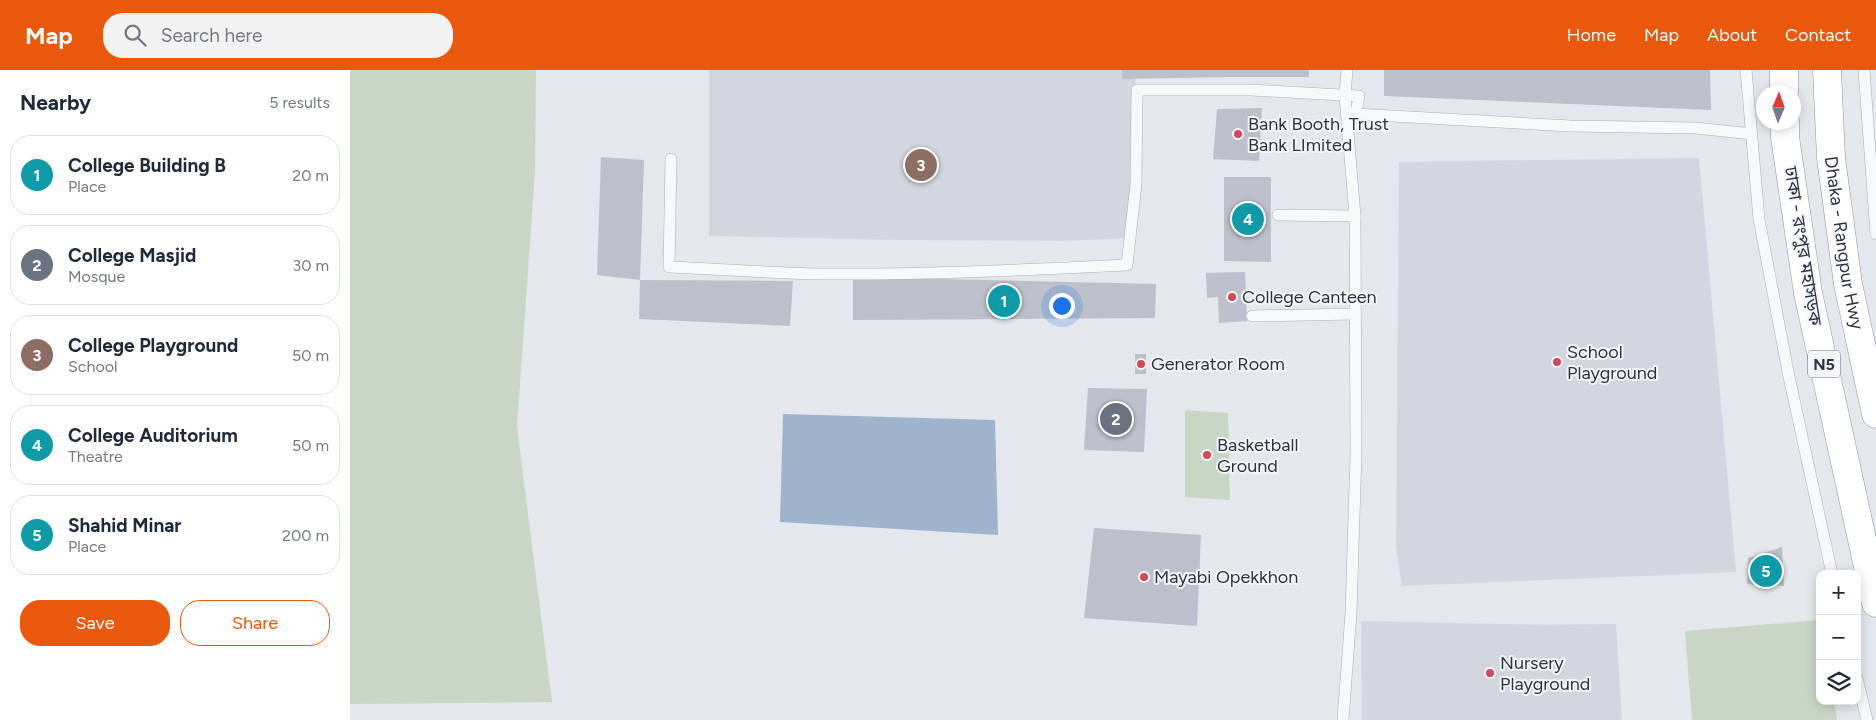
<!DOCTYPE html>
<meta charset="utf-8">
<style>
:root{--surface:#fff;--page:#f2f2f3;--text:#1f2937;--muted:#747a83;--line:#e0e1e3;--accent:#ea580c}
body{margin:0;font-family:Figtree,"Noto Sans Bengali",sans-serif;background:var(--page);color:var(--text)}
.controls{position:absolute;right:15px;bottom:15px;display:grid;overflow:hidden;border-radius:10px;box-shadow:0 2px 12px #0003}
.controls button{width:45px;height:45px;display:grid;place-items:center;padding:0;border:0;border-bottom:1px solid var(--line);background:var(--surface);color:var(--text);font:25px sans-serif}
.compass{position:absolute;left:1406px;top:15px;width:45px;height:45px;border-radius:50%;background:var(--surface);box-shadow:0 2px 12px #0003;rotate:2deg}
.you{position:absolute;left:711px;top:235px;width:18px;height:18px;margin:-12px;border:4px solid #fff;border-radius:50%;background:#1a73e8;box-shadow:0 0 0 8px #1a73e833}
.badge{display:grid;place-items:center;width:32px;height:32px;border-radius:50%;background:var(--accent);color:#fff;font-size:16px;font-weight:700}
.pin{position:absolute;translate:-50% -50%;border:2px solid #fff;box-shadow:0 1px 5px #0006}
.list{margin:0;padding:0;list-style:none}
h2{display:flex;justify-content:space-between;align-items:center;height:65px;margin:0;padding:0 20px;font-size:21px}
h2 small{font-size:16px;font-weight:400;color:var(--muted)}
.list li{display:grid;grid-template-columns:32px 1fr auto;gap:15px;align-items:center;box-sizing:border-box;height:80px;margin:0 10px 10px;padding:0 10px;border:1px solid var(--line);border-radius:20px}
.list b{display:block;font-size:19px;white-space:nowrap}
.list p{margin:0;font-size:16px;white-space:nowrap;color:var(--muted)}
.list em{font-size:16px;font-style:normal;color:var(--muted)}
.actions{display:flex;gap:10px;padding:15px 20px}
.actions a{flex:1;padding:11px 0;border:1px solid var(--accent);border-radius:20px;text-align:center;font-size:18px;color:var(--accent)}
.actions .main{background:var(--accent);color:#fff}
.icon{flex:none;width:28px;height:28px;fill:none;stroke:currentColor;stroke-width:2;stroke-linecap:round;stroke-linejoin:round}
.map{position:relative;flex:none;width:1526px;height:650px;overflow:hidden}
header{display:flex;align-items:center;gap:30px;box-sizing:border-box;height:70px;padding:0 25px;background:var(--accent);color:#fff}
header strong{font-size:24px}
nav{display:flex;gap:28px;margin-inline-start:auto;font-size:18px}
.search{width:350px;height:45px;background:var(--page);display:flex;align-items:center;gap:12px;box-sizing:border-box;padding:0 18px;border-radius:20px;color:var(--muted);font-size:19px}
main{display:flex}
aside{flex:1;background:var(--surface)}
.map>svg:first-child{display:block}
.built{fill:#d2d6de}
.green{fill:#c9d6c5}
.water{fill:#9fb4cc}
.building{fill:#bbc0ca}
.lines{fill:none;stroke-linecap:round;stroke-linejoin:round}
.service-casing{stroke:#a9aeb7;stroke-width:12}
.trunk-casing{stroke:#8b94a3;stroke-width:29}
.service{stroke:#f7f8fa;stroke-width:11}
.trunk{stroke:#fff;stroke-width:28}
.poi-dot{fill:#d1495b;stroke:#f4f6f9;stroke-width:2}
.labels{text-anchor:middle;stroke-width:4;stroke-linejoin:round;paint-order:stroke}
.shield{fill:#f4f6f9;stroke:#676e7b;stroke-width:1}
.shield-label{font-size:16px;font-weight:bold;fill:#2b3445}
.poi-label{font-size:18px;fill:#2b3445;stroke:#f4f6f9;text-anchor:start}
.street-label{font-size:18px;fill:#2b3445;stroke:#f4f6f9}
</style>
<header>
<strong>Map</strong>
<div class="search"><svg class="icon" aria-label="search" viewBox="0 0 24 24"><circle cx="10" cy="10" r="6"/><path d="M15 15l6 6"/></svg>Search here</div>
<nav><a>Home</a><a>Map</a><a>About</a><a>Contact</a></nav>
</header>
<main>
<aside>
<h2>Nearby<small>5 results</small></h2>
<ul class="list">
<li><span class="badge" style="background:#0f9aa8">1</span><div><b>College Building B</b><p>Place</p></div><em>20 m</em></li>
<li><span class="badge" style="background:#6b7280">2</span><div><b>College Masjid</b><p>Mosque</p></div><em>30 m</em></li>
<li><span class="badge" style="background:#8d6e63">3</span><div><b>College Playground</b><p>School</p></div><em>50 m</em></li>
<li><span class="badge" style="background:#0f9aa8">4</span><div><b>College Auditorium</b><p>Theatre</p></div><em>50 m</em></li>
<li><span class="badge" style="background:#0f9aa8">5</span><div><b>Shahid Minar</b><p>Place</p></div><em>200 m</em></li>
</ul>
<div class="actions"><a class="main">Save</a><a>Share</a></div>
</aside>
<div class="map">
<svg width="1526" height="650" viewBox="0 0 1526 650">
<rect width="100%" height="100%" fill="#e4e7ec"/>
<g class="built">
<polygon points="359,0 784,0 787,25 779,168 713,171 556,170 359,166"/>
<polygon points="1349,88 1386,502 1052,516 1046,477 1049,92"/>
<polygon points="1011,551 1196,555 1266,554 1272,650 1012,650"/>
</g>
<g class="green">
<polygon points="0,0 186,0 185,101 167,357 202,632 0,634"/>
<polygon points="835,340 878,343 880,430 835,427"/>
<polygon points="1470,550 1470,631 1484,631 1487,650 1342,650 1335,561"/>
</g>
<polygon class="water" points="433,344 645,350 648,465 430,452"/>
<g class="building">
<polygon points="772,0 959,0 959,7 877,7 772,9"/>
<polygon points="1034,0 1360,0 1361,40 1034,26"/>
<polygon points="912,38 909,91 863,89 867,39"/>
<polygon points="251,87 294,90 290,210 247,205"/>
<polygon points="874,107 921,107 921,192 874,191"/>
<polygon points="895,202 897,251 869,253 868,227 857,228 856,203"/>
<polygon points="503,207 806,214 805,248 503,250"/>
<polygon points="290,210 443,211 440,256 289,249"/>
<rect x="785" y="284" width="11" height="20"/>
<polygon points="738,318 797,319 794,382 734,380"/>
<polygon points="744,458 851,465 847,556 734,548"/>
<polygon points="1432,477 1434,516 1397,514 1398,488"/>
</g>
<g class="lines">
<g class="service-casing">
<g id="service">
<polyline points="1396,0 1409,149 1438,302 1482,504"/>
<polyline points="1514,0 1526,164"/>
<path d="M 321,89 L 319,197 C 369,199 420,203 470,204 C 572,205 675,200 777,195 L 786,114 L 787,20 L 901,20 L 1009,26 L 1006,44 L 1220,56 L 1345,58 L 1402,64"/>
<polyline points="928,145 1005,146"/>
<polyline points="902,246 1004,244"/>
<polyline points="1507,608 1517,650"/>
<polyline points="993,650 1001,543 1006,383 1005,146 995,26 997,0"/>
</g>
</g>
<g class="trunk-casing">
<g id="trunk">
<polyline points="1434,0 1434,22"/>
<path id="s1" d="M 1477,0 L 1481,88 L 1498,214 L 1526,344"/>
<polyline points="1435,52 1435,67 1458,223 1526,533"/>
</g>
</g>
<use href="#service" class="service"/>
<use href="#trunk" class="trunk"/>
</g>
<g class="poi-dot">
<circle cx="888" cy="64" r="5"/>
<circle cx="882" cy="227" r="5"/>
<circle cx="1207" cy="292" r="5"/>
<circle cx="791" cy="294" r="5"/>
<circle cx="857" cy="385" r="5"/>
<circle cx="794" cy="507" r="5"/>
<circle cx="1140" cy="603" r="5"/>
</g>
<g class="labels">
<rect class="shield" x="1458" y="280.5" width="32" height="27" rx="4"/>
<g class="shield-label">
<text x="1474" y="300">N5</text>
</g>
<g class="poi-label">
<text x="898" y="60">Bank Booth, Trust<tspan x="898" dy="21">Bank LImited</tspan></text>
<text x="892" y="233">College Canteen</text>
<text x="1217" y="288">School<tspan x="1217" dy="21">Playground</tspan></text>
<text x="801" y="300">Generator Room</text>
<text x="867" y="381">Basketball<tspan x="867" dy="21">Ground</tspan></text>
<text x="804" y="513">Mayabi Opekkhon</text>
<text x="1150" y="599">Nursery<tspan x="1150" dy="21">Playground</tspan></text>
</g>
<g class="street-label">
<text dy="6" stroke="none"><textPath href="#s1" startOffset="174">Dhaka - Rangpur Hwy</textPath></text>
<text transform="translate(1453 176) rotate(81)" y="6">ঢাকা - রংপুর মহাসড়ক</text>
</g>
</g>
</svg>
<div class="controls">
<button>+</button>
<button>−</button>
<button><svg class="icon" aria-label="layers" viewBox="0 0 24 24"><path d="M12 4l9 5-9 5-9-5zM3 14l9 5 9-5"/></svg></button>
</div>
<svg class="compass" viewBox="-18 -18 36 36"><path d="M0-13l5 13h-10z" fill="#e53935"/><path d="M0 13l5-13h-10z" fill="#747a83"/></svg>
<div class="you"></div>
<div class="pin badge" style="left:654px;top:231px;background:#0f9aa8">1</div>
<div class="pin badge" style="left:766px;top:349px;background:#6b7280">2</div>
<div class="pin badge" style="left:571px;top:95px;background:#8d6e63">3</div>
<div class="pin badge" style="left:898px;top:149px;background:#0f9aa8">4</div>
<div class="pin badge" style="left:1416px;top:501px;background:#0f9aa8">5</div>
</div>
</main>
